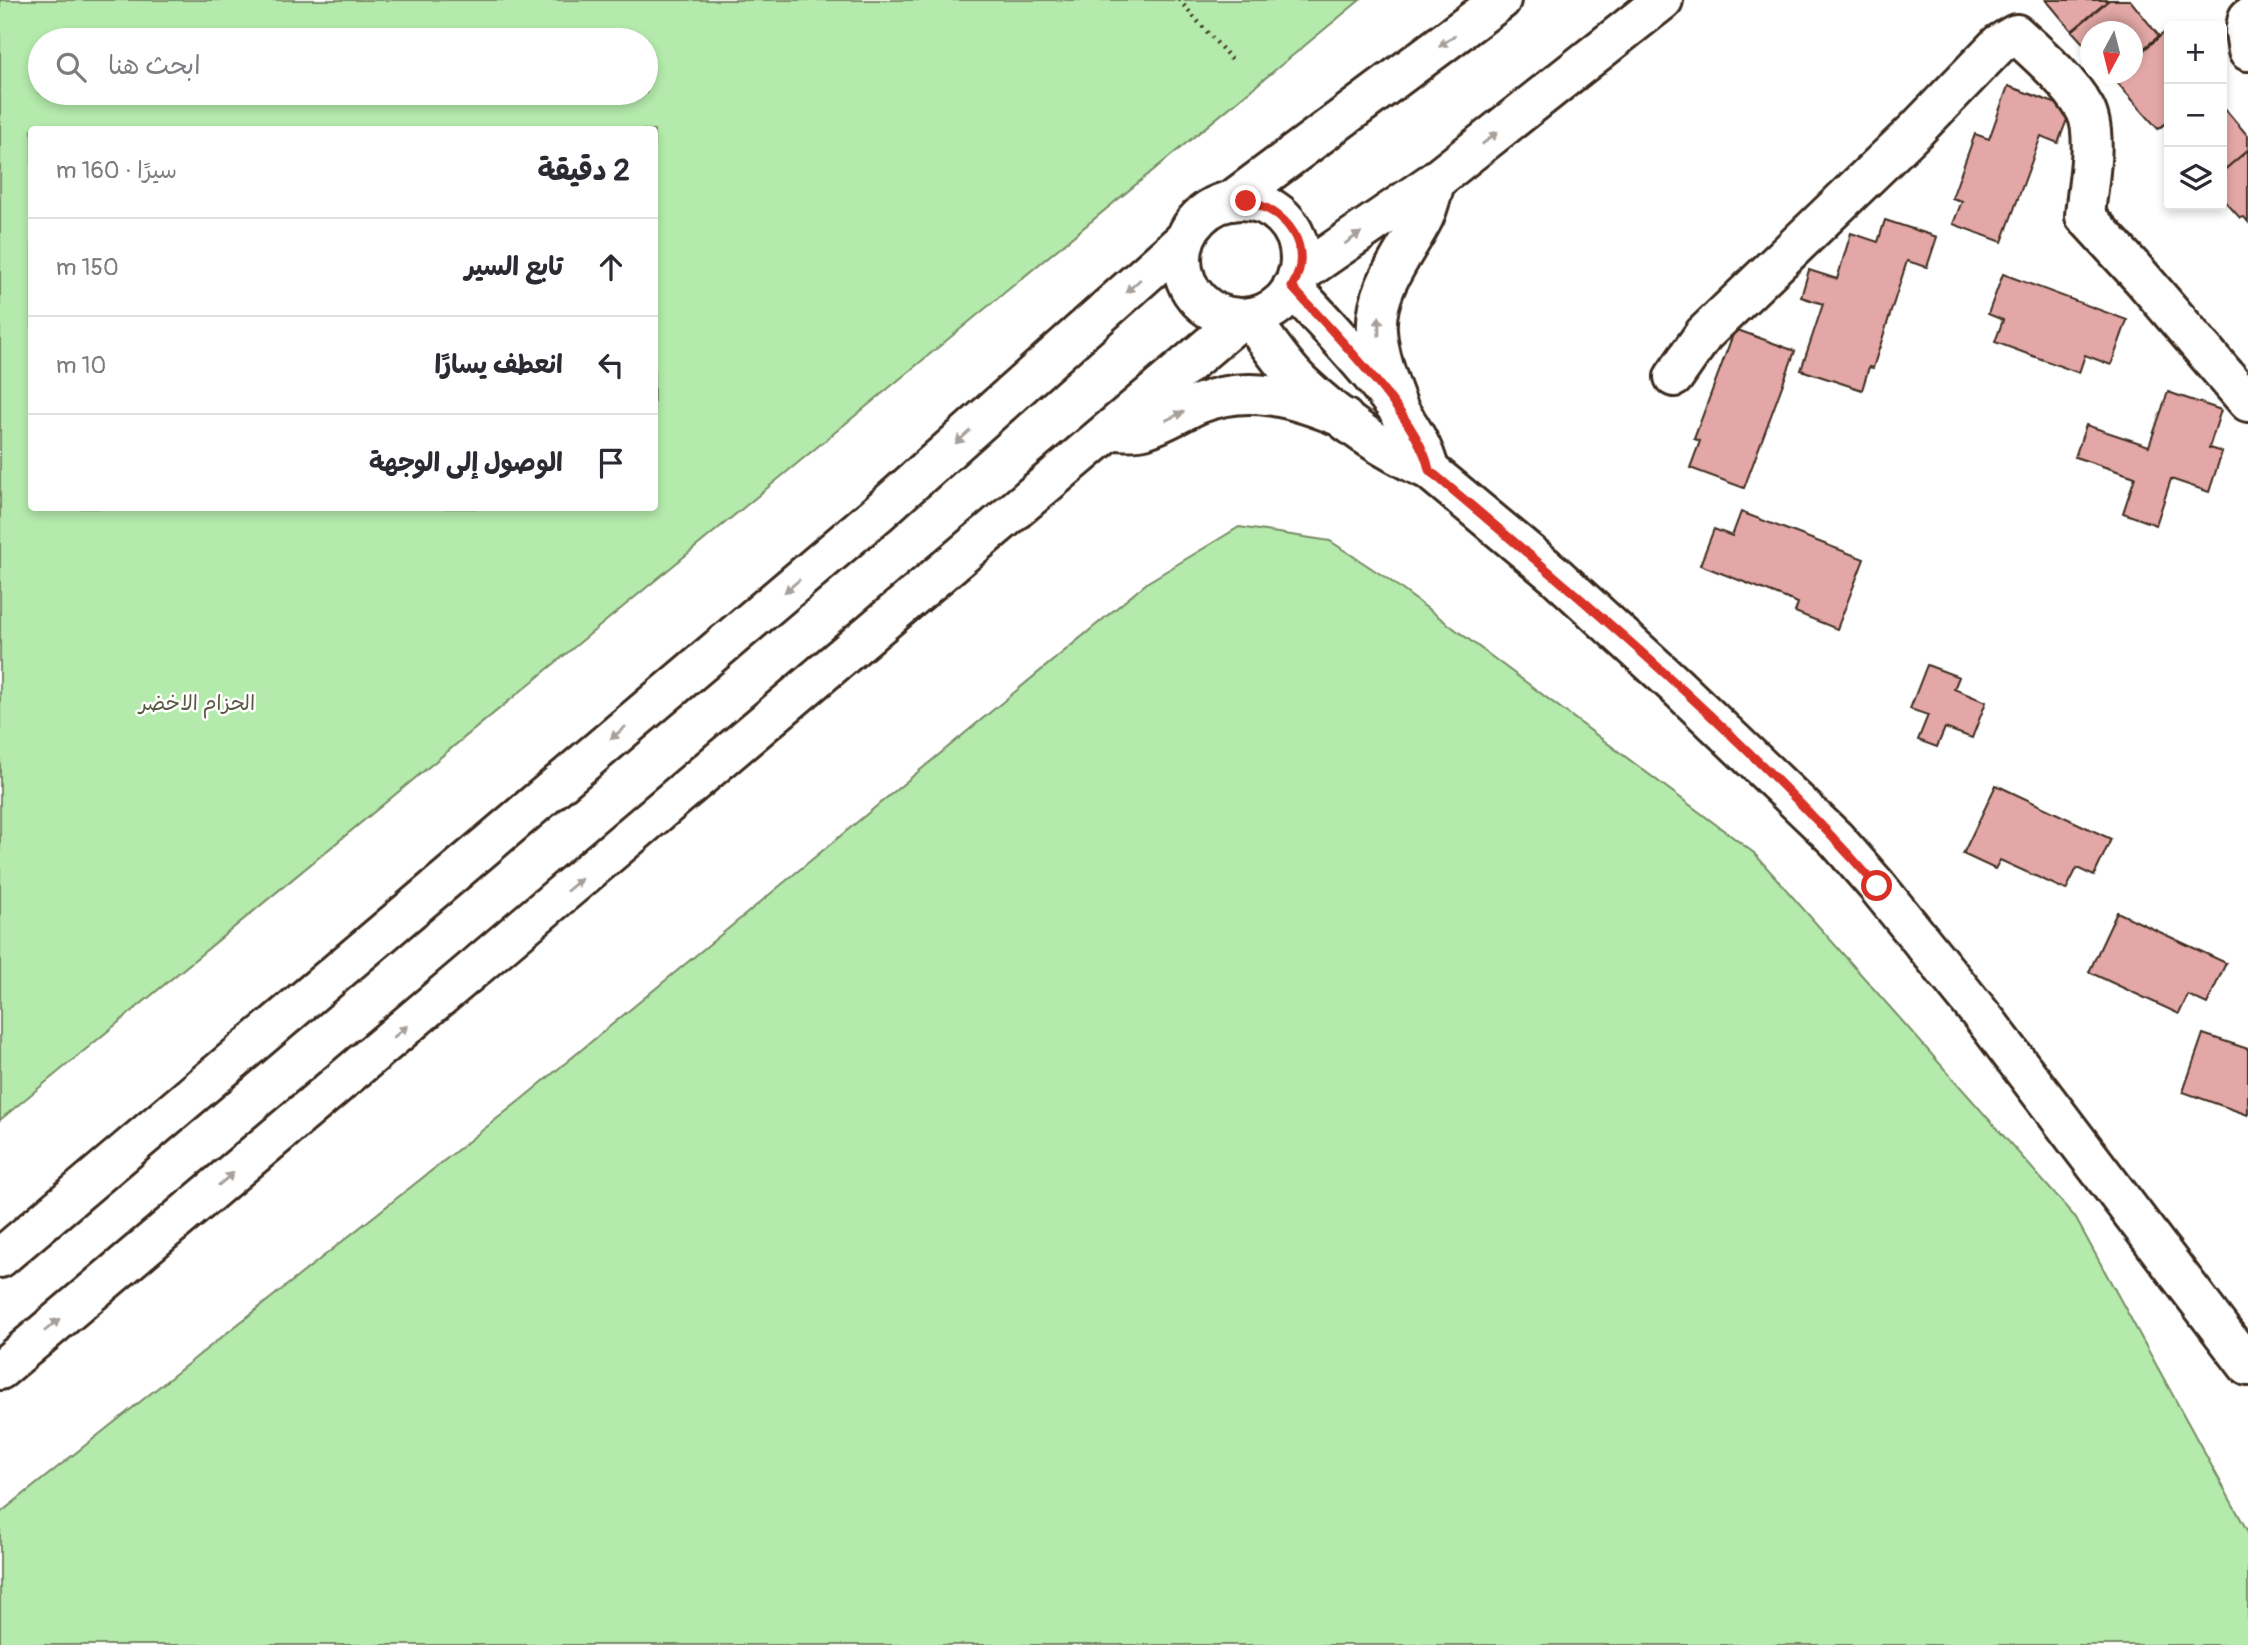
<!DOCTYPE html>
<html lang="ar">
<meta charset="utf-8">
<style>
:root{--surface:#fff;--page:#f2f2f3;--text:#2b2b33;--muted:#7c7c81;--line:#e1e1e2}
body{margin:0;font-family:Pangolin,"Playpen Sans Arabic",sans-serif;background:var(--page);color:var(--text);direction:rtl}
.controls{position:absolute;right:21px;top:21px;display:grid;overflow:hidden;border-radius:7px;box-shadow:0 4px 10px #0003}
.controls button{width:63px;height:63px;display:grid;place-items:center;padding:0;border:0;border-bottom:2px solid var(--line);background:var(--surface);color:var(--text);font:35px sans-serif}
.compass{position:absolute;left:2080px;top:21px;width:63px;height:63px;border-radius:50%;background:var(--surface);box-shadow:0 4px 10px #0003;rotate:187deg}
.stop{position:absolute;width:21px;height:21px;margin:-16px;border:5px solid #d93025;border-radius:50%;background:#fff}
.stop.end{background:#d93025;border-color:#fff;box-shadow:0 2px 7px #0008}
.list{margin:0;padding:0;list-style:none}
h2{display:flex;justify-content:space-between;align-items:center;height:91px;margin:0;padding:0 28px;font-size:30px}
h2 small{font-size:23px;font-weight:400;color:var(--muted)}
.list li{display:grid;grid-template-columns:46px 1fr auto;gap:21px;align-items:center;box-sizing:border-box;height:98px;padding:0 28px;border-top:2px solid var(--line)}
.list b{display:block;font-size:26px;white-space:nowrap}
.list em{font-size:23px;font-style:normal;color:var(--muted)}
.icon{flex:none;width:38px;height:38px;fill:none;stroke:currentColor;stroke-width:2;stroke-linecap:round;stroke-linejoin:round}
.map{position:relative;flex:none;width:2248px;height:1645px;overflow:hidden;direction:ltr}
.search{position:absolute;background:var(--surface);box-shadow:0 4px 10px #0003;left:28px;top:28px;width:630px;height:77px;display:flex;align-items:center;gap:18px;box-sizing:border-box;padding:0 24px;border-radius:38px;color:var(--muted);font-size:26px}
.panel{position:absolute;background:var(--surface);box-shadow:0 4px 10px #0003;left:28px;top:126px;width:630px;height:385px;border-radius:7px;direction:rtl}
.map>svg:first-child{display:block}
.green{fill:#b4eaac;stroke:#788a65;stroke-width:2;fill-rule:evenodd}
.building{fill:#e2a7a6;stroke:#3b2a1e;stroke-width:2}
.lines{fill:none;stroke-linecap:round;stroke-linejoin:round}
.minor-casing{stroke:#3b2a1e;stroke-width:44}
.major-casing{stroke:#3b2a1e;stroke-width:44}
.path{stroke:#3b2a1e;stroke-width:4.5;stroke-dasharray:2 5;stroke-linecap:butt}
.minor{stroke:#fff;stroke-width:38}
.major{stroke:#fff;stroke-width:38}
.oneway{fill:#a79f9a}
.route{stroke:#d93025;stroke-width:9}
.labels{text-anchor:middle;stroke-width:5;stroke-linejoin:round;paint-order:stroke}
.park-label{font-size:21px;fill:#595a42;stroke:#fff}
</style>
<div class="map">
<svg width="2248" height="1645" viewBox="0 0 2248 1645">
<rect width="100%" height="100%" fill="#fff"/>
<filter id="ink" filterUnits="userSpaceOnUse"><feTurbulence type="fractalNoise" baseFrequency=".0143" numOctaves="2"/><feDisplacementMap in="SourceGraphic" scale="14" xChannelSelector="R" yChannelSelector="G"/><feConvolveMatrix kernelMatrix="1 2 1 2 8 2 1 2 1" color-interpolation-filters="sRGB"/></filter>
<g filter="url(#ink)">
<g class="green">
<path d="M 0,0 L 1360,0 L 0,1120 ZM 40,40 L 646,40 L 646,93 L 40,93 ZM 32,130 L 654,130 L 654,508 L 32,508 Z"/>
<polygon points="1239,527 1330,541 1388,579 1754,853 2075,1217 2248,1532 2248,1645 0,1645 0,1513 523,1098 1148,582"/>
</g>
<g class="building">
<polygon points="2046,0 2109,0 2072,31"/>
<polygon points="2109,0 2130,0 2159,36 2132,58 2132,32 2090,32 2090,51 2072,31"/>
<polygon points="2164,33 2169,39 2169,121 2158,129 2113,78 2117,74 2132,74 2132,60"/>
<polygon points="2008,86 2071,109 2058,143 2041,136 2002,242 1953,224 1962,201 1952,198 1975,134 1989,139"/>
<polygon points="2226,110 2248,136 2248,150 2222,172 2222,113"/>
<polygon points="2248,150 2248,222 2244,217 2240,218 2222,198 2225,192 2222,188 2222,172"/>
<polygon points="1885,220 1937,237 1927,267 1907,261 1873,368 1869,367 1862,390 1801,370 1823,304 1801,297 1809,270 1837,279 1851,233 1878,242"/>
<polygon points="2003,274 2127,320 2111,365 2085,355 2079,373 1995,342 2003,320 1988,314"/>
<polygon points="1735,329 1795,351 1744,488 1690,468 1700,441 1694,439"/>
<polygon points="2168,392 2221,410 2209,448 2222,452 2209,492 2171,479 2156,525 2123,513 2135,477 2075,457 2086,425 2149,446"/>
<polygon points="1741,512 1864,559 1837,629 1795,612 1798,603 1700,565 1714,529 1732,536"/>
<polygon points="1927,665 1959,677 1954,689 1986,702 1972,738 1945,728 1937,747 1918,740 1928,715 1910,709"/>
<polygon points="1996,785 2111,839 2094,876 2077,868 2066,890 2000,860 1995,869 1963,854"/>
<polygon points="2117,912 2226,963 2207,1004 2188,995 2179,1014 2089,972"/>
<polygon points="2203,1034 2248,1049 2248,1115 2183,1092"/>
</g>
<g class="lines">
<g class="minor-casing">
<g id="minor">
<polyline points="2248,18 2245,32 2248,51"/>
<path d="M 1292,287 C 1329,328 1420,419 1429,470"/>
<path d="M 1250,318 C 1266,339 1281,363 1300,382 C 1337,417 1382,450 1429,470 L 1555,575 L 1674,684 L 1836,839 L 1877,886 L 1987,1022 L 2248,1366"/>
<path d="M 1674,377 L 1704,334 L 1916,130 L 1999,44 L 2016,34 C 2038,54 2070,82 2085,109 C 2099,135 2087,187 2085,216 L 2141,277 L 2248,402"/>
</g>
</g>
<g class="major-casing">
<g id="major">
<circle cx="1241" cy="259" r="59"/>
<polyline points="1231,201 1501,0"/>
<polyline points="1297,276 1436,180 1663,0"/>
<path d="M 1401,415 C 1391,388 1379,361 1377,331 C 1374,288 1406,253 1424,217 C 1429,205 1432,192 1436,180"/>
<path d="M 1111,430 C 1122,430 1134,432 1144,429 C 1163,423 1180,412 1198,404 C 1249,383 1296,398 1344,418"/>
<polyline points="0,1258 877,514 1184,240"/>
<polyline points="0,1370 1242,318"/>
</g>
</g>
<polyline class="path" points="1179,0 1232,60"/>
<use href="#minor" class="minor"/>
<use href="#major" class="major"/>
</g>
<defs><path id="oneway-solid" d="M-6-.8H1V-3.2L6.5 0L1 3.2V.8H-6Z" transform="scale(1.75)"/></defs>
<g class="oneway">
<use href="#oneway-solid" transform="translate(1447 41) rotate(144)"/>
<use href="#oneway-solid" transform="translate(1490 138) rotate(-39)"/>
<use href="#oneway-solid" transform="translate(1353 238) rotate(-35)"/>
<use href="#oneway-solid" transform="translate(1133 286) rotate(138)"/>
<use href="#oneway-solid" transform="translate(1379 326) rotate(-89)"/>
<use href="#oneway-solid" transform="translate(1175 416) rotate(-26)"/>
<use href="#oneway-solid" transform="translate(963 437) rotate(138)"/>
<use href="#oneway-solid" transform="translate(792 586) rotate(140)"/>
<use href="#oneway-solid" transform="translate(618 733) rotate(140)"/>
<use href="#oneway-solid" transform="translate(574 885) rotate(-40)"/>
<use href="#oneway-solid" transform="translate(400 1032) rotate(-40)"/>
<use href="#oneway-solid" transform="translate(226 1179) rotate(-40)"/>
<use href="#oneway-solid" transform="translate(52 1325) rotate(-40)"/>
</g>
</g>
<g class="lines" filter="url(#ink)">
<path class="route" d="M 1246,201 C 1287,210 1315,247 1292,287 C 1329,328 1420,419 1429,470 C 1584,600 1743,734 1877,886"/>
</g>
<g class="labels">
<g class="park-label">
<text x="197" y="710">الحزام الاخضر</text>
</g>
</g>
</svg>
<div class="controls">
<button>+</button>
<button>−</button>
<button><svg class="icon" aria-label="layers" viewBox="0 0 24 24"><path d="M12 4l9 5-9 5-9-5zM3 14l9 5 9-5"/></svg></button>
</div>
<svg class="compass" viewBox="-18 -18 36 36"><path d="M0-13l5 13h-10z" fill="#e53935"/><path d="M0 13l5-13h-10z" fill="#7c7c81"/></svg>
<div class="stop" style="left:1877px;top:886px"></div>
<div class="stop end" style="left:1246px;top:201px"></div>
<div class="search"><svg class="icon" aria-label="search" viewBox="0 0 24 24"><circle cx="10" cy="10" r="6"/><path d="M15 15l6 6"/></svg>ابحث هنا</div>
<section class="panel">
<h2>2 دقيقة<small>سيرًا · 160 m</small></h2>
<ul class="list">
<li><svg class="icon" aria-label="ahead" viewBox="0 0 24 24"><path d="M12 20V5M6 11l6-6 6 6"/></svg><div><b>تابع السير</b></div><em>150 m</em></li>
<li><svg class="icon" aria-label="left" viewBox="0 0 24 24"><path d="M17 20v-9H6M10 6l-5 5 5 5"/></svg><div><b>انعطف يسارًا</b></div><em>10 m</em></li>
<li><svg class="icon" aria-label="arrive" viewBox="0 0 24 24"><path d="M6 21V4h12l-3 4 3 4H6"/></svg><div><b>الوصول إلى الوجهة</b></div></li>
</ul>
</section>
</div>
